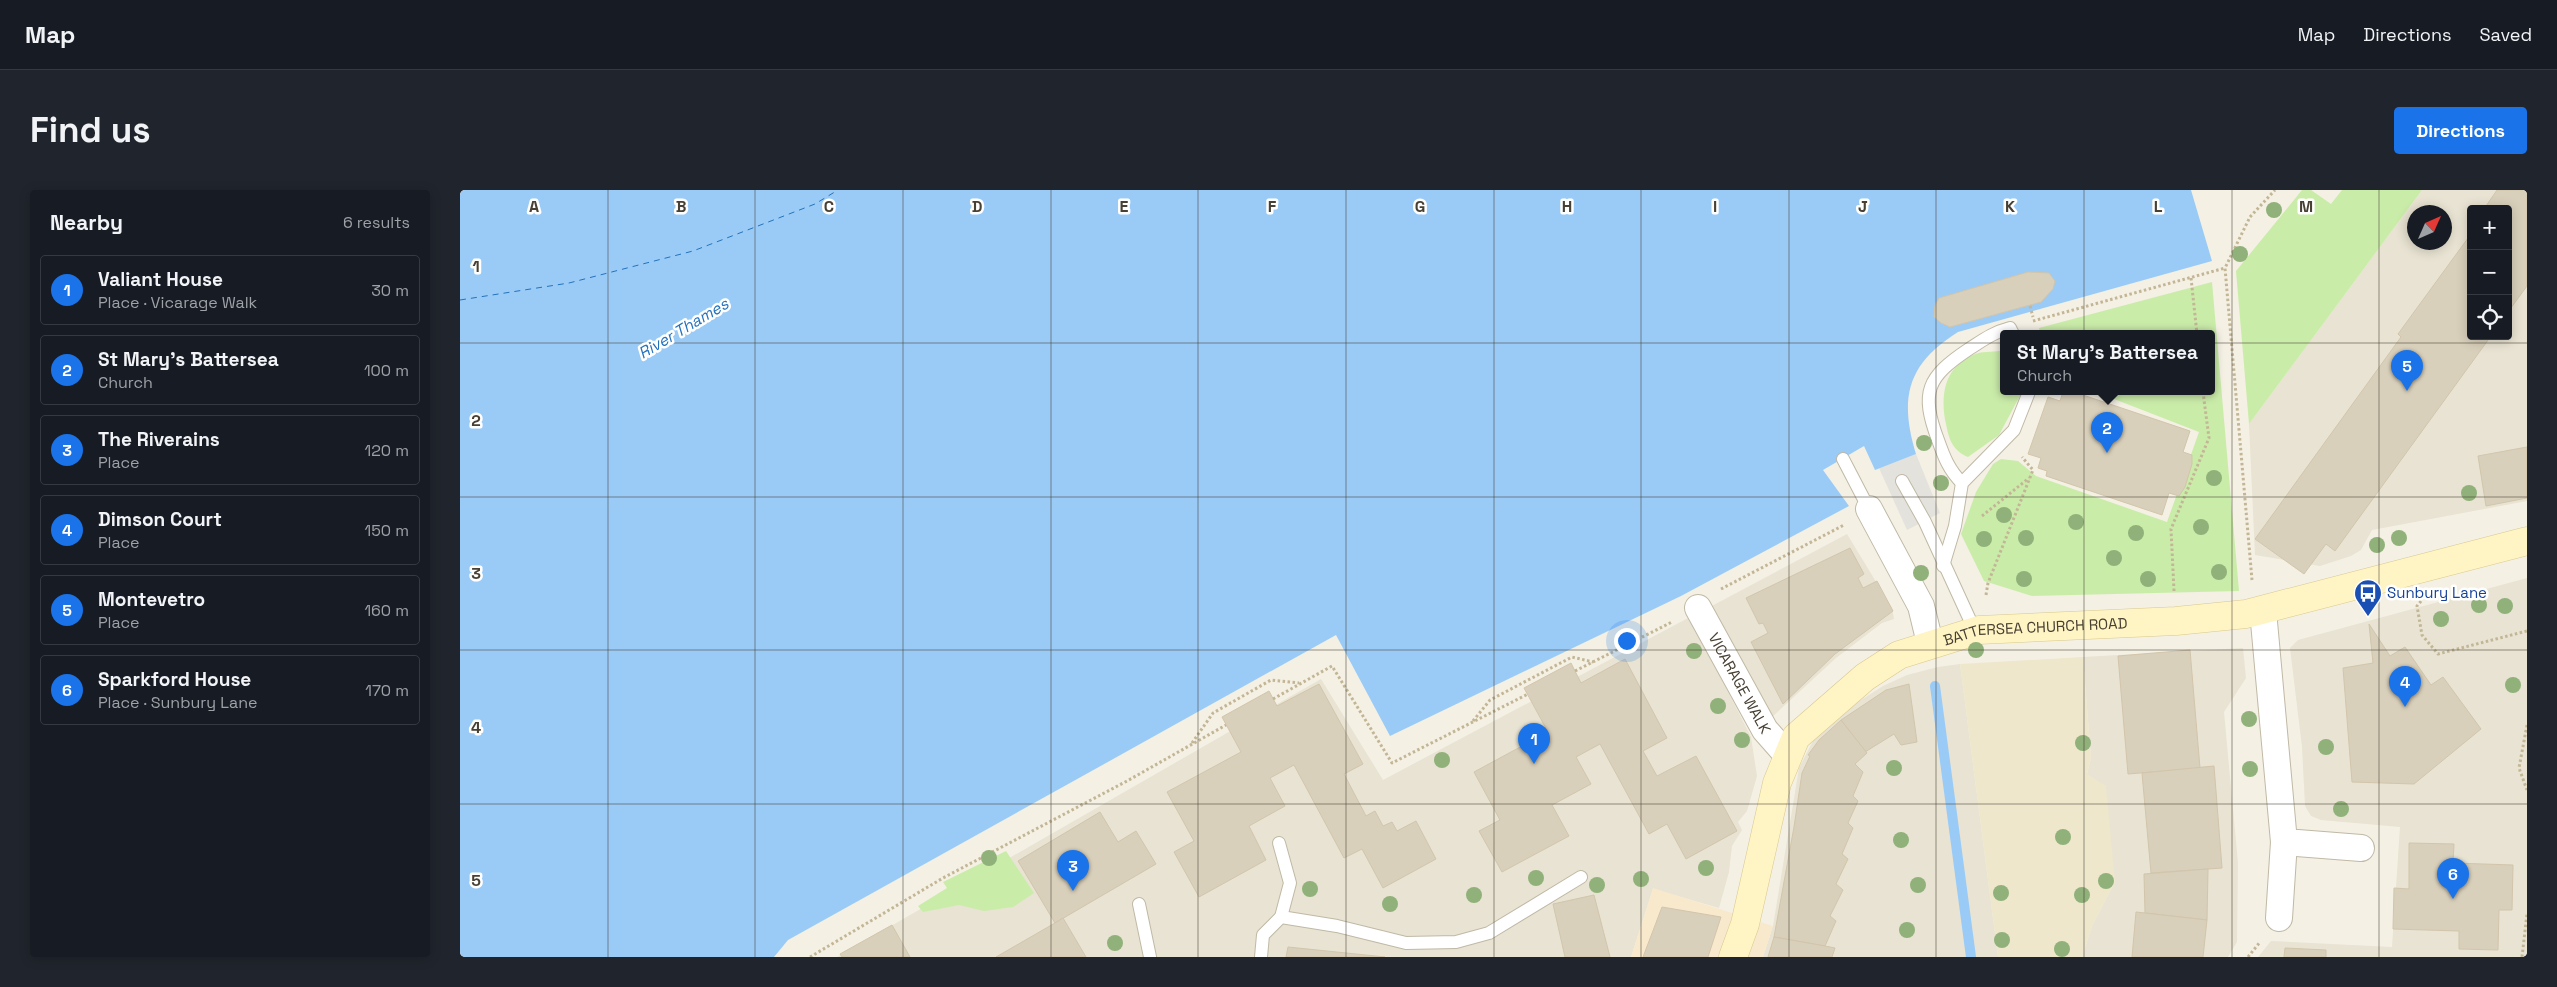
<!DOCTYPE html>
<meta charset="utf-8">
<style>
:root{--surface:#171b24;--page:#20242c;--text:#f1f3f6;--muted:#9ea1a6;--line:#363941;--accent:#1a73e8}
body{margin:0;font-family:"Space Grotesk",sans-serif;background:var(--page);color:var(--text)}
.controls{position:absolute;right:15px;top:15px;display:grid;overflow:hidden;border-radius:5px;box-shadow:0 2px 12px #0003}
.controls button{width:45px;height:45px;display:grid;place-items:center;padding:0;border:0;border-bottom:1px solid var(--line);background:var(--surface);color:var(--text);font:25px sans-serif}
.compass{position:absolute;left:1947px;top:15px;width:45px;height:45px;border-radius:50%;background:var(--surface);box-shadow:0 2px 12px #0003;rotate:45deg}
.you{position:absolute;left:1166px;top:450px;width:18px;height:18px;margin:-12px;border:4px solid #fff;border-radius:50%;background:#1a73e8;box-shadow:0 0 0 8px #1a73e833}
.badge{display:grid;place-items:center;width:32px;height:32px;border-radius:50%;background:var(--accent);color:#fff;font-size:16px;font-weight:700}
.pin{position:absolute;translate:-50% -41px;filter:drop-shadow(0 1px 2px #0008)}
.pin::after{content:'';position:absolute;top:26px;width:18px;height:15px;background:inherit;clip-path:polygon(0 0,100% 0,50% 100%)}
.popup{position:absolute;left:1540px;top:140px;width:215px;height:65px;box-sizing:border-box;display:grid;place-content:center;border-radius:5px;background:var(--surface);filter:drop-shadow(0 1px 4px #0005);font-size:16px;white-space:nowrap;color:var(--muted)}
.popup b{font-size:19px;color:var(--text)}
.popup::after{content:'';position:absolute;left:50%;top:100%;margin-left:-10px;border:10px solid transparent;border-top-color:var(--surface)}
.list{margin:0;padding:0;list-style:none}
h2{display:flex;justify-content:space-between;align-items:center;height:65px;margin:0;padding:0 20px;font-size:21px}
h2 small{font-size:16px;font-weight:400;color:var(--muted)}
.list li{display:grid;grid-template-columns:32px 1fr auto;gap:15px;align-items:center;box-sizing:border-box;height:70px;margin:0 10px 10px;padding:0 10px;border:1px solid var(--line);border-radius:5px}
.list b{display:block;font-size:19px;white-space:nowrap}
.list p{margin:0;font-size:16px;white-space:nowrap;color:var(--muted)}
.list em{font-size:16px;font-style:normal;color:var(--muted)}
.icon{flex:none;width:28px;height:28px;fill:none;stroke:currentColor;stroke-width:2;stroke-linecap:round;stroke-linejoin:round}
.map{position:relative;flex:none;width:2067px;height:767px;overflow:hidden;border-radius:5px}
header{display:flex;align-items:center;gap:30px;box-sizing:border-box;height:70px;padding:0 25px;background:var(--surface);border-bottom:1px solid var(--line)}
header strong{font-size:24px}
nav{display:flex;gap:28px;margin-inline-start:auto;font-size:18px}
.intro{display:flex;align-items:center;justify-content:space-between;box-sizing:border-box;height:120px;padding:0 30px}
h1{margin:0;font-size:35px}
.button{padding:12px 22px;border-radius:5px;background:var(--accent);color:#fff;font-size:18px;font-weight:700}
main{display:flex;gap:30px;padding:0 30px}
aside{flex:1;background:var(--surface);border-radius:5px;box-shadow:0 2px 12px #0003}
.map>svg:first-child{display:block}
.residential{fill:#e8e3d2;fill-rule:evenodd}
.commercial{fill:#f8e9cd}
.education{fill:#eee7cc}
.green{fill:#caeca9}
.parking{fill:#e4e2dd}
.water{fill:#9acbf7}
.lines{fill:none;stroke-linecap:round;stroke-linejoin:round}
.stream{stroke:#9acbf7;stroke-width:10}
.ferry{stroke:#2372bc;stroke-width:1;stroke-dasharray:6 5;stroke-linecap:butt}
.building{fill:#d9d0bb;stroke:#d2c5ab}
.lane-casing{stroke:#c0b9a6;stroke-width:14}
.street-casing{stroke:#c0b9a6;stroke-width:28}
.secondary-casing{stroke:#d8c98f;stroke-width:29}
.path{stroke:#c3b696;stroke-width:3;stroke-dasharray:2.5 2.5;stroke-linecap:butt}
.lane{stroke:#fff;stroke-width:12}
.street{stroke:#fff;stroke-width:26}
.secondary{stroke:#fff4c3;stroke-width:28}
.tree{fill:#90b179}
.grid{fill:none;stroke:#474033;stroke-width:1;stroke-opacity:0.55}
.labels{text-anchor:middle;stroke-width:5;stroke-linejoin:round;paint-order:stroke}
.transit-label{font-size:15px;fill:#164399;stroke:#fff;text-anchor:start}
.street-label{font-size:15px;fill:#474033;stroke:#fff}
.water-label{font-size:16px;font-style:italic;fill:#2372bc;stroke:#fff}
.grid-label{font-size:16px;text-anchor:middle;font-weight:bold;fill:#474033;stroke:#fff;stroke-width:5;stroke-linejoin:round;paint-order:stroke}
</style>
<header>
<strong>Map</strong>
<nav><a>Map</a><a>Directions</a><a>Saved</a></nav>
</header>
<div class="intro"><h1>Find us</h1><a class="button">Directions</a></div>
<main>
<aside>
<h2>Nearby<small>6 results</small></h2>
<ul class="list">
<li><span class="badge">1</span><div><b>Valiant House</b><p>Place · Vicarage Walk</p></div><em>30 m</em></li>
<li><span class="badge">2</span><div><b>St Mary's Battersea</b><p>Church</p></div><em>100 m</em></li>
<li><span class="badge">3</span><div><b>The Riverains</b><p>Place</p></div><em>120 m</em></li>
<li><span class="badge">4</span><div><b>Dimson Court</b><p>Place</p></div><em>150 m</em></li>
<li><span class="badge">5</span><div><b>Montevetro</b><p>Place</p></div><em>160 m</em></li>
<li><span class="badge">6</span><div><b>Sparkford House</b><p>Place · Sunbury Lane</p></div><em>170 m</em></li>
</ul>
</aside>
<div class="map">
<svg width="2067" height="767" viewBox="0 0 2067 767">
<rect width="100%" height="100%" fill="#f4f0e4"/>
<g class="residential">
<path d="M 1962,0 L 2067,0 L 2067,311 L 1912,340 L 1901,360 L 1891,366 L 1860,376 L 1795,365 L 1789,234 ZM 2011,19 L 2048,19 L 2048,146 L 2011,146 ZM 1954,22 L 1984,22 L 1984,52 L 1954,52 Z"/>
<polygon points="1387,344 1432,418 1434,429 1422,433 1376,468 1312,527 1248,418"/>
<polygon points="2067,388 2067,767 1798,767 1811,751 1932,757 1940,637 1861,630 1851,626 1845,616 1842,557 1830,458 1838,450"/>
<polygon points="1230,427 1291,547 1297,586 1287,621 1278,632 1282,640 1272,656 1269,682 1259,718 1193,699 1171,767 377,767 861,489 923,590"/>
<polygon points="1783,458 1786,488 1764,522 1778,673 1777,752 1768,767 1622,767 1632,736 1655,692 1627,584 1631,568 1623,467"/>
<polygon points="1500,474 1538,767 1303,767 1313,736 1339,578 1354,549 1376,526 1423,496 1447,485 1478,477"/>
</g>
<polygon class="commercial" points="1193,698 1313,736 1303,767 1171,767"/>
<polygon class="education" points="1623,467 1631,568 1627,584 1646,596 1655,692 1632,736 1622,767 1538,767 1500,474"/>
<g class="green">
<polygon points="1842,0 1851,0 1871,14 1882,0 1962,0 1789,234 1776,81"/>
<polygon points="1752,92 1779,401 1572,406 1524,391 1501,344 1516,302 1533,274 1541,269 1558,271 1576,286 1707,332 1739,242 1636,202 1751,202 1751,144 1580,144 1579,138"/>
<path d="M 1540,161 L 1543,163 L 1543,202 L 1562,202 L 1539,245 L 1508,267 C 1492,260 1489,249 1486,234 C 1480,206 1484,177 1513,165 C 1521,161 1532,162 1540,161 Z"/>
<polygon points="546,661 574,703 553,717 524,721 499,715 463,722 458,716 487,698 483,692"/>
</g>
<polygon class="parking" points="1456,264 1480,323 1447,340 1419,278"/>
<path class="water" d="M 0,0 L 1731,0 L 1752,71 L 1498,142 C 1447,174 1439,208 1456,264 L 1415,280 L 1404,256 L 1363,280 L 1389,316 L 1221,406 L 930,546 L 876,445 L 328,750 L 314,767 L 0,767 Z"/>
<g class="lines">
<polyline class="stream" points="1475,496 1511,767"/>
<polyline class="ferry" points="0,110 109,93 233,61 355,14 378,0"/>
</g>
<g class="building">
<polygon points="2037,0 2067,0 2067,96 2048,122 2048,19 2024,19"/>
<polygon points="2011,44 2011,146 2031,146 1875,361 1866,354 1844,384 1795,349 1941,147 1938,144"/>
<polygon points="1568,82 1589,83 1595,91 1593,99 1581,112 1490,137 1481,133 1474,127 1475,115 1479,108"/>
<polygon points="1603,202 1613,204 1614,202 1730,241 1723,262 1732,265 1732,274 1725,297 1719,306 1709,303 1702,325 1586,286 1587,281 1578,278 1581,268 1568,264 1588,207 1600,211"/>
<polygon points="2067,257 2067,308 2026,316 2018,266"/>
<polygon points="1390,358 1404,384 1398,388 1403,398 1417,391 1433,421 1375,464 1323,514 1291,452 1308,443 1303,433 1299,434 1286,408"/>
<polygon points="1909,434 1930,466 1945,457 1971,495 1983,487 2021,539 1954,594 1892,592 1883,478 1913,473"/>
<polygon points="1730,460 1740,578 1668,584 1658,466"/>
<polygon points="1165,469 1207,548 1183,561 1197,586 1236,566 1277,641 1226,669 1207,634 1189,644 1140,554 1116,567 1131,594 1092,615 1109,646 1042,682 1019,641 1040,630 1014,582 1088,542 1064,498 1111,473 1121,493"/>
<polygon points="859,494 903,574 884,584 906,626 915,621 923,636 932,632 937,641 956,631 976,669 923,698 902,659 884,668 834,575 810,588 825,616 789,636 806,670 739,707 714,662 734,651 707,602 781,562 762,527 809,501 817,516"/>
<polygon points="1449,494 1457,552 1441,555 1434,544 1405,562 1381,530 1426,500"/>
<polygon points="1381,530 1407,563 1395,574 1403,582 1393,606 1398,611 1388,633 1393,638 1382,664 1388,669 1376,694 1383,700 1370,726 1376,731 1365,756 1314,747 1334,637 1342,583 1350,566 1348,565 1359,550"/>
<polygon points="1754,576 1762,678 1691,683 1682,583"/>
<polygon points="640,622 658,652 676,641 696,674 595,733 558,671"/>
<polygon points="1949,653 1994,654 1993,673 2053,675 2052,720 2039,720 2038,760 1999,759 1999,741 1933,739 1934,698 1949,699"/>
<polygon points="1748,679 1747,730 1685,723 1684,684"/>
<polygon points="1134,705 1150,767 1105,767 1093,714"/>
<polygon points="1202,717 1261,727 1248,767 1183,767"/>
<polygon points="1676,722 1747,730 1743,767 1672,767"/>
<polygon points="603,728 626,767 536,767 595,733"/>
<polygon points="432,735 450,767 382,767 380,764"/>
<polygon points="1314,747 1365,756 1375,758 1372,767 1308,767"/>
<polygon points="828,757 925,767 826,767"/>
<polygon points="1825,758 1866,760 1866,767 1824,767"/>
</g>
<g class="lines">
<g class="lane-casing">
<g id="lane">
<polyline points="1383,269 1409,319"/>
<polyline points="1442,291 1465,332 1515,441"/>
<path d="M 1502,293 C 1489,280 1484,267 1478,250 C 1460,202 1467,187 1509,159 C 1523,150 1534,142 1550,138 L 1553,144"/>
<polyline points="1483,376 1495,336 1502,293 1554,240 1569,202"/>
<polyline points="819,653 830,693 821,727"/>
<polyline points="679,714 690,767"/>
<polyline points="801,767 803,745 821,727 877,736 946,753 996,752 1029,743 1121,687"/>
</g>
</g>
<g class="street-casing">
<g id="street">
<polyline points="1409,319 1461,416 1470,453"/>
<path id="s1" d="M 1238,418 L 1305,540 L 1327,565"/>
<polyline points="1803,421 1824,652 1901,658"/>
<polyline points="1819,728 1824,652"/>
</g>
</g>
<g class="secondary-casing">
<g id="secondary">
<path id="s2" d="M 1273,767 L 1285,734 L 1317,593 L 1336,547 L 1405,487 L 1439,465 L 1519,440 L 1716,431 L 1786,424 L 2067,351"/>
</g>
</g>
<g class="path">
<polyline points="1731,88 1737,144"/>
<polyline points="1570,116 1573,127"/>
<polyline points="1573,131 1765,78"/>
<polyline points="1522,326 1569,288"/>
<polyline points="1792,390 1765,78 1790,27 1815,0"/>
<polyline points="1261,399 1384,335"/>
<polyline points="1714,401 1711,339 1749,248 1743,202"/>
<polyline points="1526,405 1528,393 1573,280 1562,267"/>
<polyline points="1961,411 1957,416 1962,445 1978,464 2067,441"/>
<polyline points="1115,481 1212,432"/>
<polyline points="813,509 872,476 932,573 1068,504"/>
<polyline points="1013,531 1030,510 1112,467 1133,472"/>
<polyline points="2067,535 2059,578 2067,600"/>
<polyline points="732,553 753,523 811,490 839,493"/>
<polyline points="350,767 483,688 667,591 766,535"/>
<polyline points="1788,767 1800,752"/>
<polyline points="2062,767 2067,724"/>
</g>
<use href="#lane" class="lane"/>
<use href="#street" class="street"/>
<use href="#secondary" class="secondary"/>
</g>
<g class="tree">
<circle cx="1814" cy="20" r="8"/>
<circle cx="1780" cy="64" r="8"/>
<circle cx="1464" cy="253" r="8"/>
<circle cx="1754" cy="288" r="8"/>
<circle cx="1481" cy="293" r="8"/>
<circle cx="2009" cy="303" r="8"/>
<circle cx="1544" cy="325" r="8"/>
<circle cx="1616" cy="332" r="8"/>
<circle cx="1741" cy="337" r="8"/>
<circle cx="1676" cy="343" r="8"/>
<circle cx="1566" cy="348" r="8"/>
<circle cx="1939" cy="348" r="8"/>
<circle cx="1524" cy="349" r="8"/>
<circle cx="1917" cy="355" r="8"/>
<circle cx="1654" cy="368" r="8"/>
<circle cx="1759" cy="382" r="8"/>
<circle cx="1461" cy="383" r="8"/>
<circle cx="1564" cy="389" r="8"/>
<circle cx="1688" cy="389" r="8"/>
<circle cx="2019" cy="415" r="8"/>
<circle cx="2045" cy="416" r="8"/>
<circle cx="1981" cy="429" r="8"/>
<circle cx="1516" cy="460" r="8"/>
<circle cx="1234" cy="461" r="8"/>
<circle cx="2053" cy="495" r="8"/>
<circle cx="1258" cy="516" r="8"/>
<circle cx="1789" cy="529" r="8"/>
<circle cx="1282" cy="550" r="8"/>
<circle cx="1623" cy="553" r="8"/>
<circle cx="1866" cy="557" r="8"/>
<circle cx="982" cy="570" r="8"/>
<circle cx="1434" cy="578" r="8"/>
<circle cx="1790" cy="579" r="8"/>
<circle cx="1881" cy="619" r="8"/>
<circle cx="1603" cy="647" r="8"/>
<circle cx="1441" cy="650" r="8"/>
<circle cx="529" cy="668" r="8"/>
<circle cx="1246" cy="678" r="8"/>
<circle cx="1076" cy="688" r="8"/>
<circle cx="1181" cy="689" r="8"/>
<circle cx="1646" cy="691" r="8"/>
<circle cx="1137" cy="695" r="8"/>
<circle cx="1458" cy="695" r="8"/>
<circle cx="850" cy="699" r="8"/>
<circle cx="1541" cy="703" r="8"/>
<circle cx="1014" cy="705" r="8"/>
<circle cx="1622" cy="705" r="8"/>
<circle cx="930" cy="714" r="8"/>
<circle cx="1447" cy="740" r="8"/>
<circle cx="1542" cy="750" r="8"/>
<circle cx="655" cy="753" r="8"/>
<circle cx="1602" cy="759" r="8"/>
</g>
<path class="grid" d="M 148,0 L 148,767M 295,0 L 295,767M 443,0 L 443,767M 591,0 L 591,767M 738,0 L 738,767M 886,0 L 886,767M 1034,0 L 1034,767M 1181,0 L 1181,767M 1329,0 L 1329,767M 1476,0 L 1476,767M 1624,0 L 1624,767M 1772,0 L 1772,767M 1919,0 L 1919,767M 0,153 L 2067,153M 0,307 L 2067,307M 0,460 L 2067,460M 0,614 L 2067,614"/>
<defs>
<g id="bus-pin" transform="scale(1.4375)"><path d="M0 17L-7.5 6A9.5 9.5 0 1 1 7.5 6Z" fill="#1a4fb4" stroke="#fff"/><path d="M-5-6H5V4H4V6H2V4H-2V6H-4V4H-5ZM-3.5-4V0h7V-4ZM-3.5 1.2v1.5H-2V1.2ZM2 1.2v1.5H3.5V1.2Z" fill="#fff"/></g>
</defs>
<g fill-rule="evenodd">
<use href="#bus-pin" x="1908" y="403"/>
</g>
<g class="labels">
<g class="transit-label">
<text x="1927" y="408">Sunbury Lane</text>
</g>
<g class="street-label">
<text dy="5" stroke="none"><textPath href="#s2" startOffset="501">BATTERSEA CHURCH ROAD</textPath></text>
<text dy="5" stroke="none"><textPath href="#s1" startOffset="86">VICARAGE WALK</textPath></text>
</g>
<g class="water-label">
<text transform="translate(223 138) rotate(-31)" y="6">River Thames</text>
</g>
</g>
<g class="grid-label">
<text x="74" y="22">A</text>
<text x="221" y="22">B</text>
<text x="369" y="22">C</text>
<text x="517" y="22">D</text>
<text x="664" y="22">E</text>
<text x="812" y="22">F</text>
<text x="960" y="22">G</text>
<text x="1107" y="22">H</text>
<text x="1255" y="22">I</text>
<text x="1403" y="22">J</text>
<text x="1550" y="22">K</text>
<text x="1698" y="22">L</text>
<text x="1846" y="22">M</text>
<text x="16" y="82">1</text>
<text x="16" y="236">2</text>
<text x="16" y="389">3</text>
<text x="16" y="543">4</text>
<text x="16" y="696">5</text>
</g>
</svg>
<div class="controls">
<button>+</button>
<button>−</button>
<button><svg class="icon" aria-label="locate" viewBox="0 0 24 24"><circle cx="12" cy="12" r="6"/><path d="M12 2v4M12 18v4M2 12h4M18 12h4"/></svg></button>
</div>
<svg class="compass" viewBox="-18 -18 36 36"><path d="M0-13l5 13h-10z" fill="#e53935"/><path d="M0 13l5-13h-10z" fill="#9ea1a6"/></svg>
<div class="you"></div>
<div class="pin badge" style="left:1074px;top:574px">1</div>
<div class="pin badge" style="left:1647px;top:263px">2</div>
<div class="popup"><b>St Mary's Battersea</b>Church</div>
<div class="pin badge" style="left:613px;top:701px">3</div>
<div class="pin badge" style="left:1945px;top:517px">4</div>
<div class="pin badge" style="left:1947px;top:201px">5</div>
<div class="pin badge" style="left:1993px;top:709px">6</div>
</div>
</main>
